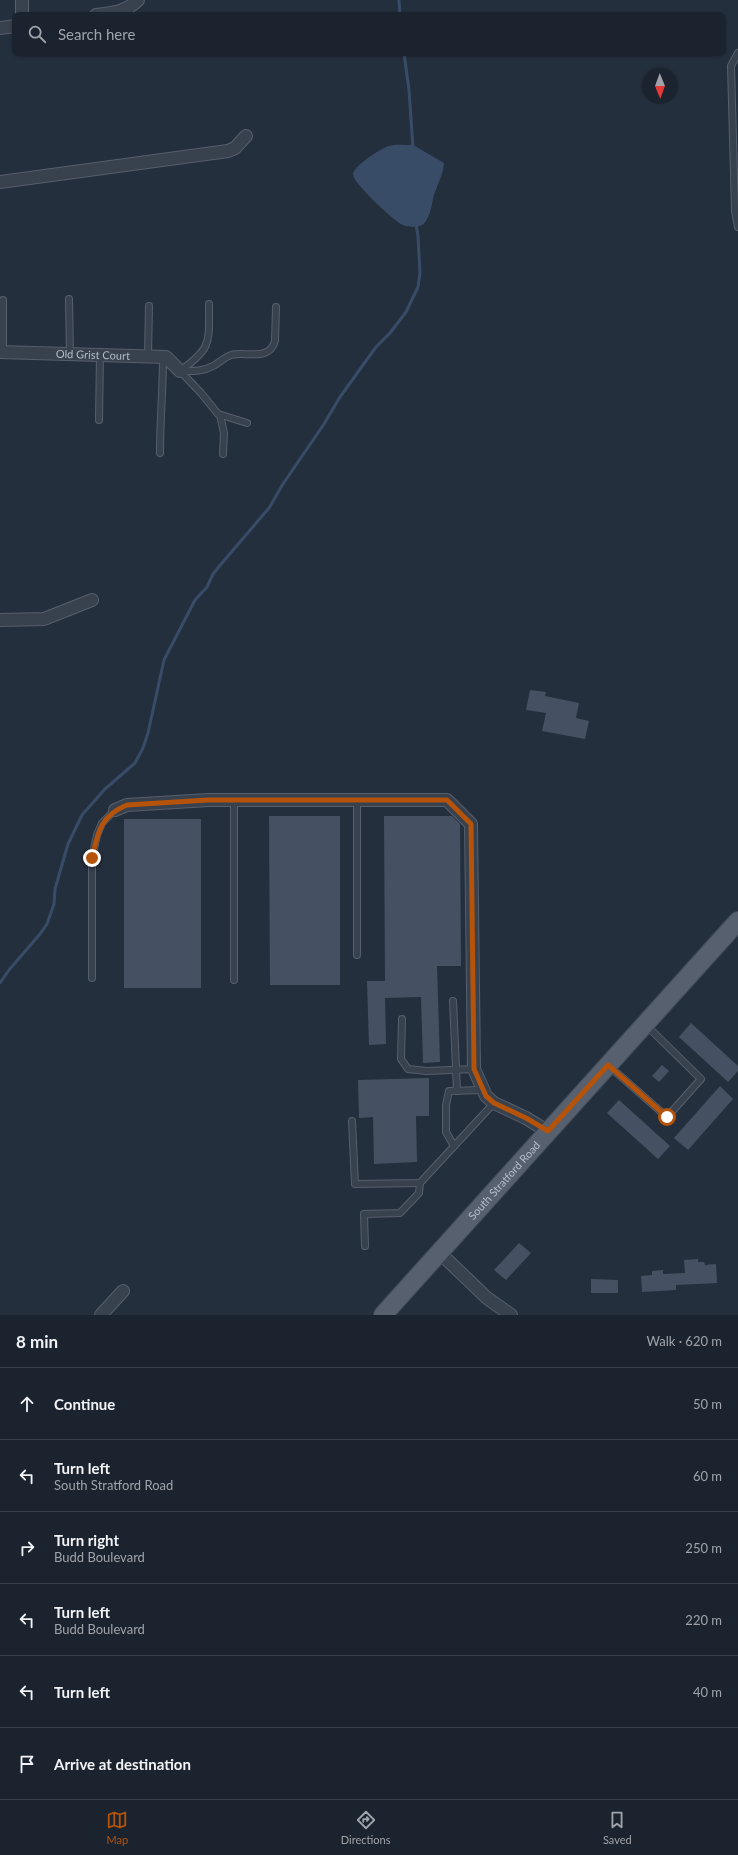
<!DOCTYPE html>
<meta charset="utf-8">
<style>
:root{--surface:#1b232e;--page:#242b36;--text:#f1f3f6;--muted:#a0a4aa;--line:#39404a;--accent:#b45309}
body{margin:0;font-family:Lato,sans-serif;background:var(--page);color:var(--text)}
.compass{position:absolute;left:642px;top:68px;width:36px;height:36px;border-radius:50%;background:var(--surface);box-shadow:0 1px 3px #0004;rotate:179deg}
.stop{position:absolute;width:12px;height:12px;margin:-9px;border:3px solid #b45309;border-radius:50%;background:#fff}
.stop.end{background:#b45309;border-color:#fff;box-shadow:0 1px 4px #0008}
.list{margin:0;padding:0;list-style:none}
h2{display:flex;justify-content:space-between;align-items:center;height:52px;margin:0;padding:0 16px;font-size:17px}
h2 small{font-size:13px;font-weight:400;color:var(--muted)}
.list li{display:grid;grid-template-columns:26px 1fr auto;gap:12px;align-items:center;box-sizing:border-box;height:72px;padding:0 16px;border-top:1px solid var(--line)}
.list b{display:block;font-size:15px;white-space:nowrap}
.list p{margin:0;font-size:13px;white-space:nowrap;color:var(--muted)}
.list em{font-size:13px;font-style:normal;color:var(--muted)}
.icon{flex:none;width:22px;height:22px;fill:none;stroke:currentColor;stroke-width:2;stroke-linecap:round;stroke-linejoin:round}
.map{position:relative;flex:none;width:738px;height:1315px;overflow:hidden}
.search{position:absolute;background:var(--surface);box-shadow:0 1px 3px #0004;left:12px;right:12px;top:12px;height:44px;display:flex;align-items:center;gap:10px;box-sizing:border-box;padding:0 14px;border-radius:8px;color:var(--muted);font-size:15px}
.sheet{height:484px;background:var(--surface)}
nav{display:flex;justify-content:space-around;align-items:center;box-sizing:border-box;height:56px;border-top:1px solid var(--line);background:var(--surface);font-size:11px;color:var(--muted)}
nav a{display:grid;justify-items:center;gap:2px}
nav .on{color:var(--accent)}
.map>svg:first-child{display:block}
.water{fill:#394c67}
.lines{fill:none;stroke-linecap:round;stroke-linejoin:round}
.stream{stroke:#394c67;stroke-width:3}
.building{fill:#455162}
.lane-casing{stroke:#565f6c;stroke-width:8}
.street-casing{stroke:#565f6c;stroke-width:14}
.primary-casing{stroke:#414a57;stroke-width:20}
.lane{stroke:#38414e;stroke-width:6}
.street{stroke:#38414e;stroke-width:12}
.primary{stroke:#56606e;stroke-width:18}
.route{stroke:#b45309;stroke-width:5}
.labels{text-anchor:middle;stroke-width:3;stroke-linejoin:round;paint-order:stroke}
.street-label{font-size:11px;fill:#b4bcc9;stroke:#1d2633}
</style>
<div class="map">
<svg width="738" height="1315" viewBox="0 0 738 1315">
<rect width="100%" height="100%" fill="#242f3e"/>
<path class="water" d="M 413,145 L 444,163 C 443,175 438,183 434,195 C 432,203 430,220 422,225 C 417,228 405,227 401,224 C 392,219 352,182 353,174 C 354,166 381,148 389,146 C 396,144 405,145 413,145 Z"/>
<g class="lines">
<g class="stream">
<polyline points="399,0 400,15"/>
<polyline points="404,53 409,90 413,148"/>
<polyline points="0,983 9,970 40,934 47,924 54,904 55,889 68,844 82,815 105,789 135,763 143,748 148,733 164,660 195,600 207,587 213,574 222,563 269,508 283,484 324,424 340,397 376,347 390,333 406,312 418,287 420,273 418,236 416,224"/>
</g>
</g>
<g class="building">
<polygon points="530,690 546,692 545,696 579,703 576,718 589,721 585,739 542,731 546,713 526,710"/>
<polygon points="269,816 340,816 340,985 270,985"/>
<polygon points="384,816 452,816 460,824 461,966 437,966 440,1062 423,1063 421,997 385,998 386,1044 369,1045 367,981 385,981"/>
<rect x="124" y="819" width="77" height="169"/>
<polygon points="691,1023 738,1066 738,1071 728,1082 679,1037"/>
<polygon points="662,1065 669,1071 659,1082 652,1076"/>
<polygon points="429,1078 429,1116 416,1116 417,1162 374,1164 373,1117 359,1118 358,1080"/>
<polygon points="720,1086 733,1099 688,1150 674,1138"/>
<polygon points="619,1100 670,1146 658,1159 607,1113"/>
<polygon points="519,1243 531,1253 506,1280 494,1270"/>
<polygon points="698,1259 698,1262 704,1262 705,1265 716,1264 717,1283 676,1285 676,1290 642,1292 641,1276 652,1275 652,1271 663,1270 663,1274 685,1273 684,1260"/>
<polygon points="591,1279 618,1280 618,1293 591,1293"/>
</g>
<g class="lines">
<g class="lane-casing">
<g id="lane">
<polyline points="738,53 731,66 735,211 738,227"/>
<polyline points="69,299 70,354"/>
<polyline points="3,300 3,352"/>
<polyline points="148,356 149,306"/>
<path d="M 180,371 C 191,371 202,372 213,366 C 219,363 225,357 231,355 C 246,351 269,362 275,341 L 276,307"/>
<polyline points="180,371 201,393 218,414 247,423"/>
<path d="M 180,371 C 212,348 209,343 209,304"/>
<polyline points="220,415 224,433 223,454"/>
<polyline points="99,420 100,355"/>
<path d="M 160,453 C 160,421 163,389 163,357"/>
<polyline points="357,955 357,800"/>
<polyline points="92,978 92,858 97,835 102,823 115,810"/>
<polyline points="234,980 234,800"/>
<polyline points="453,1001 457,1091"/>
<polyline points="402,1019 401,1059 408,1069 427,1071 474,1069"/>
<polyline points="609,1066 667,1117 701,1079 646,1025"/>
<polyline points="352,1121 355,1184 420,1183 494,1103"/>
<polyline points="454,1146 446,1132 446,1105 449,1091 483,1090"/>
<polyline points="365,1246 364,1214 400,1213 419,1193 420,1183"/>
</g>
</g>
<g class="street-casing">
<g id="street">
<polyline points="22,0 22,15"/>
<path d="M 96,15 C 113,13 126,12 138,0"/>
<polyline points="0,28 15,26"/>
<polyline points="0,182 228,151 235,148 246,136"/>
<path id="s1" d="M 0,352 L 166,357 L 180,371"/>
<polyline points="0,620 44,619 92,600"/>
<polyline points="115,810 127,805 208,800 447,800 471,824 474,1069 486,1096 494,1103 526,1118 547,1131"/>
<polyline points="440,1253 487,1298 511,1315"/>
<polyline points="101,1315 123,1291"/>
</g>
</g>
<g class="primary-casing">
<g id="primary">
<path id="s2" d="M 383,1315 L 738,921"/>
</g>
</g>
<use href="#lane" class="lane"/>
<use href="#street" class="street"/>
<use href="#primary" class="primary"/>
</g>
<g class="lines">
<path class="route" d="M 92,858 C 98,832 100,816 127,805 L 208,800 L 447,800 L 471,824 L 474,1069 L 486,1096 L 494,1103 L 526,1118 L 548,1131 L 608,1065 L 667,1117"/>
</g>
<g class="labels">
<g class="street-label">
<text dy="4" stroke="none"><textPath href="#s1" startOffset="93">Old Grist Court</textPath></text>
<text dy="4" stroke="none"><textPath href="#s2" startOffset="181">South Stratford Road</textPath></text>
</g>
</g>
</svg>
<svg class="compass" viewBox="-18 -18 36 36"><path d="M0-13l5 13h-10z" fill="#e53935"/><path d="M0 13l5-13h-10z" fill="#a0a4aa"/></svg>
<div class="stop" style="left:667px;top:1117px"></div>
<div class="stop end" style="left:92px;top:858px"></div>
<div class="search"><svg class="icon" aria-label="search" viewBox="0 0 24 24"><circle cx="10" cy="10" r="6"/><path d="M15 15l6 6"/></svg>Search here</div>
</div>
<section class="sheet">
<h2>8 min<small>Walk · 620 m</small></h2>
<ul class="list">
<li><svg class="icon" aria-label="ahead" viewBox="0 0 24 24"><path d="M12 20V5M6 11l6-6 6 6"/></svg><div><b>Continue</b></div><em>50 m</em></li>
<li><svg class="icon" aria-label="left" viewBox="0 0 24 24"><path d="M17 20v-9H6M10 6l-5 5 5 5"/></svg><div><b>Turn left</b><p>South Stratford Road</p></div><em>60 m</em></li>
<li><svg class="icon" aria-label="right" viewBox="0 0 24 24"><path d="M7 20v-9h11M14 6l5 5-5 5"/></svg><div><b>Turn right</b><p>Budd Boulevard</p></div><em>250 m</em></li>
<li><svg class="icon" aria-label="left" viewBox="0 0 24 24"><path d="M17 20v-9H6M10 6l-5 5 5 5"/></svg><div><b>Turn left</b><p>Budd Boulevard</p></div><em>220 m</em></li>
<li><svg class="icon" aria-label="left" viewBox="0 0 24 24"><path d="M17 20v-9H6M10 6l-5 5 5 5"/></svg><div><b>Turn left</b></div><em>40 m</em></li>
<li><svg class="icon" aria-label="arrive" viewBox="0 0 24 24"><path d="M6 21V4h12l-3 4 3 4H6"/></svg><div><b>Arrive at destination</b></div></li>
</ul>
</section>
<nav>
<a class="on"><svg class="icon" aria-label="map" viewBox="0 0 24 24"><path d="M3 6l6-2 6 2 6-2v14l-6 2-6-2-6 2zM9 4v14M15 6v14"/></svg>Map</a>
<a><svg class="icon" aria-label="directions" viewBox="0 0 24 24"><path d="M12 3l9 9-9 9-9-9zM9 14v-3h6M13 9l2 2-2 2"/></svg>Directions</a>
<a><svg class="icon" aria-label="saved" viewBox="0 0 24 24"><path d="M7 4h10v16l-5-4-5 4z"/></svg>Saved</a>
</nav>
